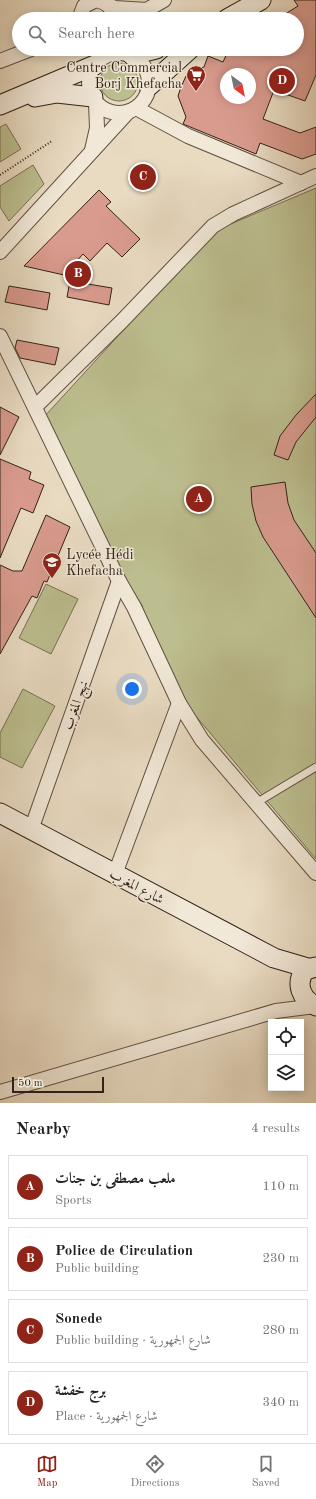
<!DOCTYPE html>
<meta charset="utf-8">
<style>
:root{--surface:#fff;--page:#f2f2f2;--text:#202124;--muted:#757577;--line:#e0e0e0;--accent:#8f2418}
body{margin:0;font-family:"Old Standard TT",Amiri,serif;background:var(--page);color:var(--text)}
.controls{position:absolute;right:12px;bottom:12px;display:grid;overflow:hidden;border-radius:0px;box-shadow:0 2px 10px #0003}
.controls button{width:36px;height:36px;display:grid;place-items:center;padding:0;border:0;border-bottom:1px solid var(--line);background:var(--surface);color:var(--text);font:20px sans-serif}
.compass{position:absolute;left:220px;top:68px;width:36px;height:36px;border-radius:50%;background:var(--surface);box-shadow:0 2px 10px #0003;rotate:147deg}
.scale{position:absolute;left:12px;bottom:10px;width:92px;box-sizing:border-box;padding-left:4px;border:2px solid #322217;border-top:0;font-size:11px;line-height:14px;white-space:nowrap;color:#322217;-webkit-text-stroke:3px #f1e8d7;paint-order:stroke}
.you{position:absolute;left:132px;top:689px;width:14px;height:14px;margin:-10px;border:3px solid #fff;border-radius:50%;background:#1a73e8;box-shadow:0 0 0 6px #1a73e833}
.badge{display:grid;place-items:center;width:26px;height:26px;border-radius:50%;background:var(--accent);color:#fff;font-size:13px;font-weight:700}
.pin{position:absolute;translate:-50% -50%;border:2px solid #fff;box-shadow:0 1px 4px #0006}
.list{margin:0;padding:0;list-style:none}
h2{display:flex;justify-content:space-between;align-items:center;height:52px;margin:0;padding:0 16px;font-size:17px}
h2 small{font-size:13px;font-weight:400;color:var(--muted)}
.list li{display:grid;grid-template-columns:26px 1fr auto;gap:12px;align-items:center;box-sizing:border-box;height:64px;margin:0 8px 8px;padding:0 8px;border:1px solid var(--line);border-radius:0px}
.list b{display:block;font-size:15px;white-space:nowrap}
.list p{margin:0;font-size:13px;white-space:nowrap;color:var(--muted)}
.list em{font-size:13px;font-style:normal;color:var(--muted)}
.icon{flex:none;width:22px;height:22px;fill:none;stroke:currentColor;stroke-width:2;stroke-linecap:round;stroke-linejoin:round}
.map{position:relative;flex:none;width:316px;height:1103px;overflow:hidden}
.search{position:absolute;background:var(--surface);box-shadow:0 2px 10px #0003;left:12px;right:12px;top:12px;height:44px;display:flex;align-items:center;gap:10px;box-sizing:border-box;padding:0 14px;border-radius:22px;color:var(--muted);font-size:15px}
.sheet{height:340px;background:var(--surface)}
nav{display:flex;justify-content:space-around;align-items:center;box-sizing:border-box;height:56px;border-top:1px solid var(--line);background:var(--surface);font-size:11px;color:var(--muted)}
nav a{display:grid;justify-items:center;gap:2px}
nav .on{color:var(--accent)}
.map>svg:first-child{display:block}
.green{fill:#bcbe8f;stroke:#777053}
.building{fill:#d99b8e;stroke:#322217;fill-rule:evenodd}
.lines{fill:none;stroke-linecap:round;stroke-linejoin:round}
.lane-casing{stroke:#605042;stroke-width:9}
.street-casing{stroke:#605042;stroke-width:16}
.secondary-casing{stroke:#322217;stroke-width:21}
.path{stroke:#322217;stroke-width:2;stroke-dasharray:1 2;stroke-linecap:butt}
.lane{stroke:#f1e8d7;stroke-width:7}
.street{stroke:#f1e8d7;stroke-width:14}
.secondary{stroke:#f1e8d7;stroke-width:19}
.labels{text-anchor:middle;stroke-width:3;stroke-linejoin:round;paint-order:stroke}
.poi-label{font-size:14px;fill:#322217;stroke:#f1e8d7;text-anchor:end}
.street-label{font-size:14px;fill:#322217;stroke:#f1e8d7}
</style>
<div class="map">
<svg width="316" height="1103" viewBox="0 0 316 1103">
<rect width="100%" height="100%" fill="#e9dbc2"/>
<filter id="stains"><feTurbulence type="fractalNoise" baseFrequency=".005" numOctaves="4"/><feColorMatrix values="0 0 0 0 .2 0 0 0 0 .09 0 0 0 0 .02 0 0 0 .5 -.17"/></filter>
<radialGradient id="worn" r=".72"><stop offset=".6" stop-color="#630" stop-opacity="0"/><stop offset="1" stop-color="#630" stop-opacity=".3"/></radialGradient>
<g class="green">
<circle cx="119" cy="82" r="19"/>
<polygon points="6,124 21,149 0,162 0,127"/>
<polygon points="33,165 44,184 9,221 0,207 0,186"/>
<polygon points="316,188 316,859 179,696 136,612 143,607 126,581 44,417 214,231"/>
<polygon points="46,584 78,599 51,654 19,638"/>
<polygon points="23,689 55,706 22,768 0,757 0,733"/>
</g>
<g class="building">
<path d="M 294,0 L 316,0 L 316,75 L 305,101 L 274,90 L 263,119 L 300,133 L 316,127 L 316,154 L 302,159 L 260,143 L 256,154 L 183,124 L 186,117 L 178,96 L 181,87 L 186,76 L 196,69 L 204,67 L 208,56 L 223,62 L 229,49 L 297,49 L 297,19 L 277,19 L 298,6 ZM 226,74 L 250,74 L 250,98 L 226,98 Z"/>
<polygon points="99,190 111,202 106,206 140,239 122,257 107,243 90,261 83,254 64,275 24,266"/>
<polygon points="70,281 112,288 109,305 67,297"/>
<polygon points="9,286 50,293 47,310 5,302"/>
<polygon points="17,340 59,348 55,365 20,358 15,348"/>
<polygon points="316,394 316,417 296,442 288,460 274,455 280,436 296,415"/>
<polygon points="0,407 19,417 0,455"/>
<polygon points="0,459 31,472 29,479 44,485 33,513 21,508 0,558"/>
<polygon points="285,482 288,503 294,520 316,553 316,618 263,537 256,521 252,504 251,487"/>
<polygon points="46,515 70,527 47,582 44,581 37,598 32,596 0,654 0,565 13,571 22,571"/>
</g>
<g class="lines">
<g class="lane-casing">
<polyline id="lane" points="256,803 316,767"/>
</g>
<g class="street-casing">
<g id="street">
<polyline points="108,5 115,8 147,10"/>
<path d="M 79,19 L 84,6 L 96,0 C 107,2 114,8 113,19"/>
<polyline points="131,19 164,0"/>
<circle cx="119" cy="83" r="30"/>
<polyline points="0,61 31,49"/>
<polyline points="136,108 188,136 301,183"/>
<polyline points="92,150 97,128 96,103"/>
<polyline points="0,252 128,112"/>
<polyline points="0,336 119,581 134,607 179,703 202,740 316,873"/>
<polyline points="35,407 122,321 213,226 233,214 316,176"/>
<polyline points="31,830 119,581"/>
<polyline points="115,874 179,703"/>
<polyline points="0,1092 276,1011 316,1006"/>
</g>
</g>
<g class="secondary-casing">
<g id="secondary">
<polyline points="227,19 261,0"/>
<polyline points="132,55 156,49"/>
<polyline points="149,86 190,49"/>
<polyline points="35,97 57,93 93,97"/>
<polyline points="0,105 95,65"/>
<polyline points="0,813 274,958 308,968"/>
<path d="M 316,967 L 305,970 C 295,983 301,1000 316,1006"/>
</g>
</g>
<polyline class="path" points="0,175 52,141"/>
<use href="#lane" class="lane"/>
<use href="#street" class="street"/>
<use href="#secondary" class="secondary"/>
</g>
<defs>
<g id="supermarket-pin" transform="scale(1)"><path d="M0 17L-7.5 6A9.5 9.5 0 1 1 7.5 6Z" fill="#8f2418" stroke="#f1e8d7"/><path d="M-6-5.5h2.5l.6 2H6L4.5 2H-2.5L-4.4-4H-6ZM-1.5 3.2a1.3 1.3 0 1 0 .1 0ZM3 3.2a1.3 1.3 0 1 0 .1 0Z" fill="#fff"/></g>
<g id="university-pin" transform="scale(1)"><path d="M0 17L-7.5 6A9.5 9.5 0 1 1 7.5 6Z" fill="#8f2418" stroke="#f1e8d7"/><path d="M0-5L7-2L0 1L-7-2ZM-4 1L0 2.5L4 1V4Q0 6-4 4Z" fill="#fff"/></g>
</defs>
<g fill-rule="evenodd">
<use href="#supermarket-pin" x="196" y="75"/>
<use href="#university-pin" x="52" y="562"/>
</g>
<g class="labels">
<g class="poi-label">
<text x="182" y="72">Centre Commercial<tspan x="182" dy="16">Borj Khefacha</tspan></text>
<text x="66" y="559" text-anchor="start">Lycée Hédi<tspan x="66" dy="16">Khefacha</tspan></text>
</g>
<g class="street-label">
<text transform="translate(75 705) rotate(-70)" y="5">نهج المغرب</text>
<text transform="translate(137 886) rotate(28)" y="5">شارع المغرب</text>
</g>
</g>
<rect width="100%" height="100%" filter="url(#stains)"/>
<rect width="100%" height="100%" fill="url(#worn)"/>
</svg>
<div class="controls">
<button><svg class="icon" aria-label="locate" viewBox="0 0 24 24"><circle cx="12" cy="12" r="6"/><path d="M12 2v4M12 18v4M2 12h4M18 12h4"/></svg></button>
<button><svg class="icon" aria-label="layers" viewBox="0 0 24 24"><path d="M12 4l9 5-9 5-9-5zM3 14l9 5 9-5"/></svg></button>
</div>
<svg class="compass" viewBox="-18 -18 36 36"><path d="M0-13l5 13h-10z" fill="#e53935"/><path d="M0 13l5-13h-10z" fill="#757577"/></svg>
<div class="scale">50 m</div>
<div class="you"></div>
<div class="pin badge" style="left:199px;top:499px">A</div>
<div class="pin badge" style="left:78px;top:274px">B</div>
<div class="pin badge" style="left:143px;top:177px">C</div>
<div class="pin badge" style="left:282px;top:81px">D</div>
<div class="search"><svg class="icon" aria-label="search" viewBox="0 0 24 24"><circle cx="10" cy="10" r="6"/><path d="M15 15l6 6"/></svg>Search here</div>
</div>
<section class="sheet">
<h2>Nearby<small>4 results</small></h2>
<ul class="list">
<li><span class="badge">A</span><div><b>ملعب مصطفى بن جنات</b><p>Sports</p></div><em>110 m</em></li>
<li><span class="badge">B</span><div><b>Police de Circulation</b><p>Public building</p></div><em>230 m</em></li>
<li><span class="badge">C</span><div><b>Sonede</b><p>Public building · شارع الجمهورية</p></div><em>280 m</em></li>
<li><span class="badge">D</span><div><b>برج خفشة</b><p>Place · شارع الجمهورية</p></div><em>340 m</em></li>
</ul>
</section>
<nav>
<a class="on"><svg class="icon" aria-label="map" viewBox="0 0 24 24"><path d="M3 6l6-2 6 2 6-2v14l-6 2-6-2-6 2zM9 4v14M15 6v14"/></svg>Map</a>
<a><svg class="icon" aria-label="directions" viewBox="0 0 24 24"><path d="M12 3l9 9-9 9-9-9zM9 14v-3h6M13 9l2 2-2 2"/></svg>Directions</a>
<a><svg class="icon" aria-label="saved" viewBox="0 0 24 24"><path d="M7 4h10v16l-5-4-5 4z"/></svg>Saved</a>
</nav>
